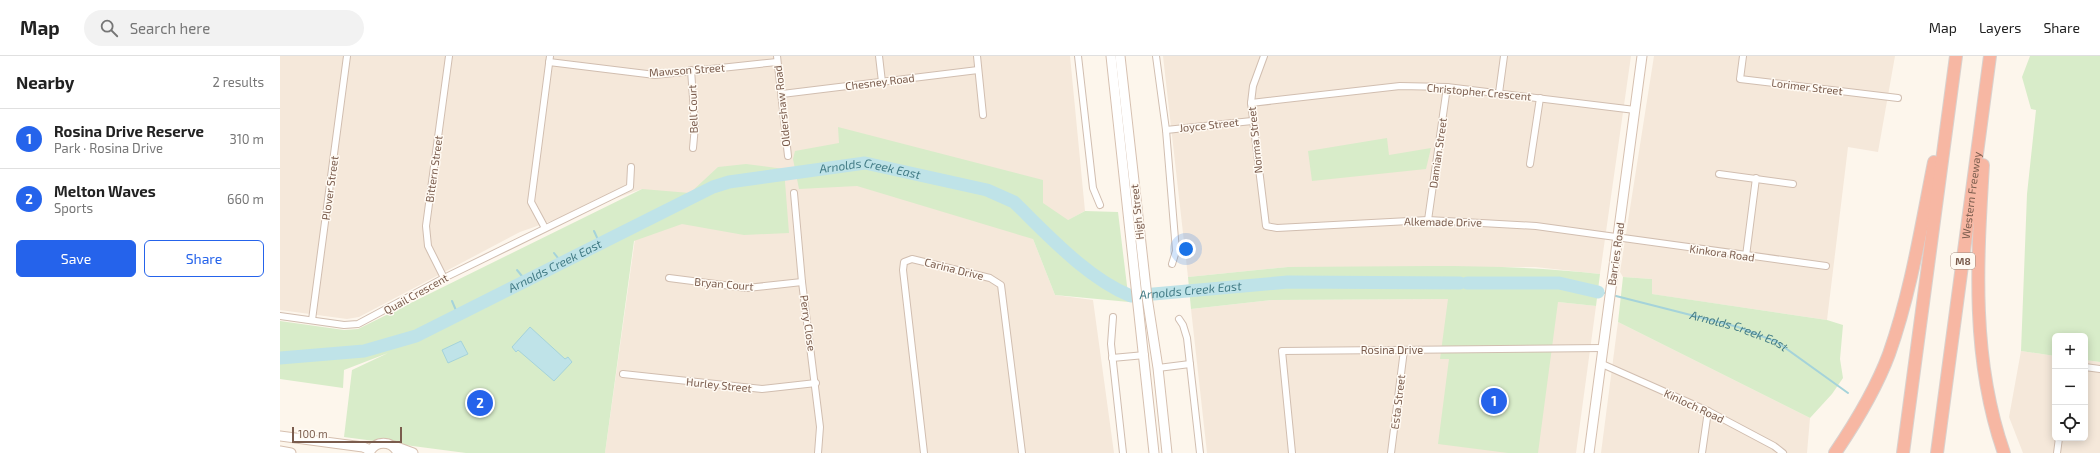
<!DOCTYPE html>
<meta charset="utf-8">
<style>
:root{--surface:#fff;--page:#f2f2f2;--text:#222;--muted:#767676;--line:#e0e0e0;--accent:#2563eb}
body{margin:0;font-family:"Exo 2",sans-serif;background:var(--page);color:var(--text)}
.controls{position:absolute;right:12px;bottom:12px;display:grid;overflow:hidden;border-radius:6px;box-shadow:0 2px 10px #0003}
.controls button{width:36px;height:36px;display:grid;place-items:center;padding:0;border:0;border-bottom:1px solid var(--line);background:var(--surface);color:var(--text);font:20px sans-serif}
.scale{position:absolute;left:12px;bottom:10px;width:110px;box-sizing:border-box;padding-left:4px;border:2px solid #7a5c4d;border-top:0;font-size:11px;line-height:14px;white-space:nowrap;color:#7a5c4d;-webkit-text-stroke:3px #fffaf3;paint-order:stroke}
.you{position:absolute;left:906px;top:193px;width:14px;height:14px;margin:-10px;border:3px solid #fff;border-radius:50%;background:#1a73e8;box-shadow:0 0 0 6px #1a73e833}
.badge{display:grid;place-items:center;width:26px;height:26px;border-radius:50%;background:var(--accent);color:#fff;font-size:13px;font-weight:700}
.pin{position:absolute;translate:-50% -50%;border:2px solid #fff;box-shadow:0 1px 4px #0006}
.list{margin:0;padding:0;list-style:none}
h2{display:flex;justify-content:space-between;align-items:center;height:52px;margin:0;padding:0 16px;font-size:17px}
h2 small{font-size:13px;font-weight:400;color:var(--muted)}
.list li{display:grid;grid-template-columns:26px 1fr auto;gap:12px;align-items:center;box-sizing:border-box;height:60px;padding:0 16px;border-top:1px solid var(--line)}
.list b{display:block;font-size:15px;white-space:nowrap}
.list p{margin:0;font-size:13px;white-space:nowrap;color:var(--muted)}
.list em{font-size:13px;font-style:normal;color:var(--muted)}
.actions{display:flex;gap:8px;padding:12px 16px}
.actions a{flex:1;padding:9px 0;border:1px solid var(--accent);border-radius:6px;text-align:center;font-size:14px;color:var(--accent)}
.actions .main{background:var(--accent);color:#fff}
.icon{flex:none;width:22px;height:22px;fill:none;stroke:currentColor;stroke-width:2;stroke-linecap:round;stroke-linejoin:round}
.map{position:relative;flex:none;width:1820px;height:397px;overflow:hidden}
header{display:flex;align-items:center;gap:24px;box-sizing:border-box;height:56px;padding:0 20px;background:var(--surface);border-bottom:1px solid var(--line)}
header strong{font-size:19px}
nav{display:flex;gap:22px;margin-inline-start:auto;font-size:14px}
.search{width:280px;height:36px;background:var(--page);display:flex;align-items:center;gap:10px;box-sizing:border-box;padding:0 14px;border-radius:22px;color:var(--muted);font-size:15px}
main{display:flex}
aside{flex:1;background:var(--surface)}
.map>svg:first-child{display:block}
.residential{fill:#f5e8da}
.green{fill:#d8ecc9}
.water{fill:#bfe3e8;stroke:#a5d3da}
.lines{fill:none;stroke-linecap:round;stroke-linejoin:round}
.stream{stroke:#a5d3da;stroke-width:2}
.river{stroke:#bfe3e8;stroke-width:13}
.street-casing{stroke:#d1beb0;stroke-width:8}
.secondary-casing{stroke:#d6c0b0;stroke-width:11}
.highway-casing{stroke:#dad1cd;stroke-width:14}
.street{stroke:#fff;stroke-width:6}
.secondary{stroke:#fff;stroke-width:9}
.highway{stroke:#f7b7a3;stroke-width:12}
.labels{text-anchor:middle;stroke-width:3;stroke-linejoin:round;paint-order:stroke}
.shield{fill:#fffaf3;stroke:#a28b7f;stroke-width:1}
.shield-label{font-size:10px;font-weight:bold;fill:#7a5c4d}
.street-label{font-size:11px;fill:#7a5c4d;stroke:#fffaf3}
.water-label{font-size:12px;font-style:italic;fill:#437c86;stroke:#fffaf3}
</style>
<header>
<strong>Map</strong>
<div class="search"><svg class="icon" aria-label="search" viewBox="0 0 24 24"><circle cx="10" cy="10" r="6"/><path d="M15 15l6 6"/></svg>Search here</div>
<nav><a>Map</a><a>Layers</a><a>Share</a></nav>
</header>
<main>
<aside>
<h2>Nearby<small>2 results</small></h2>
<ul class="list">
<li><span class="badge">1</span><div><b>Rosina Drive Reserve</b><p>Park · Rosina Drive</p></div><em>310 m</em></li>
<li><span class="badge">2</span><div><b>Melton Waves</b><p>Sports</p></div><em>660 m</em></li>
</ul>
<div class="actions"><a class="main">Save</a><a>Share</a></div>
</aside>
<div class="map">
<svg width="1820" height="397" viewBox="0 0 1820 397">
<rect width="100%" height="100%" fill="#fdf6ec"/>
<g class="residential">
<polygon points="0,0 790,0 805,155 753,183 775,239 813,244 834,397 325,397 362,133 240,176 79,261 67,263 0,254"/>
<polygon points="883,0 1351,0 1320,218 1255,211 1008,211 908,221"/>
<polygon points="1374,0 1615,0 1598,96 1568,91 1547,264 1371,238 1372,223 1343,221 1340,216"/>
<polygon points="1168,243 1278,246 1316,250 1296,397 927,397 911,253 992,244"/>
<polygon points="1338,266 1530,362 1527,397 1321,397"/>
<polygon points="1741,295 1775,300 1775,382 1805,382 1805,304 1820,306 1820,397 1743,397 1729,361"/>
</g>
<g class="green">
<polygon points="1750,0 1820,0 1820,306 1805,304 1805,280 1775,280 1775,300 1741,295 1747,138 1756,54 1751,53 1742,21"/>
<polygon points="558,71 763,124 763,147 788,164 805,155 838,156 849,246 775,239 753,183 577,130 519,133 513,103 515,95 559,87"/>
<polygon points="1107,82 1109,99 1151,92 1146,113 1032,125 1028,95"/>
<polygon points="466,108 504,113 509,177 464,179 402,168 354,185 325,397 186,397 64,381 72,314 108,297 64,314 63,332 0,323 0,265 64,274 78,273 362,133 410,137 438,111"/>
<path d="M 1008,211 C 1111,211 1217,206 1320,218 L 1316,250 L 1278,246 L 1258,397 L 1228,397 L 1158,388 L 1169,303 L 1160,303 L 1168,243 L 992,244 L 911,253 L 908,221 Z"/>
<polygon points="1343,221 1372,223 1372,238 1547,264 1563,269 1560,303 1563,322 1552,338 1530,362 1338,266"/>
</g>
<g class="water">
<polygon points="250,271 285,303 288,301 292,306 274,325 238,294 236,296 232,291"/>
<polygon points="181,285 188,298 168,307 162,294"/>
</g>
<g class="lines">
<g class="stream">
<polyline points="314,175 320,188"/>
<polyline points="274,197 282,207"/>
<polyline points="237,214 246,225"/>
<polyline points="1318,236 1324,237"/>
<polyline points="231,238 236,230"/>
<path id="s1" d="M 1336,240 L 1458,271 L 1497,286 L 1568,337"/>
<polyline points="172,245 178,259"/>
</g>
<g class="river">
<polyline points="1187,227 1279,227 1318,236"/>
<path id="s2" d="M 0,302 L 84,295 L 136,280 L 433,131 L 449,126 L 585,107 L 707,134 L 734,146 C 768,179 807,222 851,240 L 1008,226 L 1180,227"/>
</g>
<g class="street-casing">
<g id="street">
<polyline points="497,0 508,100"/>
<polyline points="599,0 602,26"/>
<polyline points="697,0 703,59"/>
<polyline points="798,0 813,132 820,149"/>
<polyline points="876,0 886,74 896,195 892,208"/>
<polyline points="984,0 973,30 971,47 986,170 997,172 1148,164 1256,170 1546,210"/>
<polyline points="1463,0 1460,23 1618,42"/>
<polyline points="269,6 375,19 497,6"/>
<polyline points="411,14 415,70 413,92"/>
<polyline points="1219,37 1224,0"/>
<polyline points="502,38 698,14"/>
<polyline points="971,47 1120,30 1167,31 1355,54"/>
<polyline points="886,74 972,65"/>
<polyline points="1250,108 1260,42"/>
<polyline points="1439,118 1513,128"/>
<polyline points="514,137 522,226 540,371 538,397"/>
<polyline points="1148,164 1167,31"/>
<polyline points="265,172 251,146 270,0"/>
<polyline points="1466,200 1476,122"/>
<polyline points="164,222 148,190 146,170 169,0"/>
<polyline points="389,222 467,232 522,226"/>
<polyline points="0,260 64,269 78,268 164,222 350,131 351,111"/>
<polyline points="833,261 831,288 843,397"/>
<polyline points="899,263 903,269 907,282 920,397"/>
<polyline points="32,264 67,0"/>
<polyline points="832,302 865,299"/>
<polyline points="1322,308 1428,355 1494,390 1503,397"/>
<polyline points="1805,311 1820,313"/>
<polyline points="878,312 910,308"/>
<polyline points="343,318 482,333 536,327"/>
<polyline points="644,397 623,214 624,206 632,203 710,222 721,229 742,397"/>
<polyline points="1012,397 1002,295 1324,292"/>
<polyline points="1111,397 1124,294"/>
<polyline points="1422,397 1428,355"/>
<polyline points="1777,397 1779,382"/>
</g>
</g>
<g class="secondary-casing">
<g id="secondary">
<polyline points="831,0 874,397"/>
<polyline points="840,0 867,241 878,312 887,397"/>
<polyline points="0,380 83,391 90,394"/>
<polyline points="114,390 133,397"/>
<polyline points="0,395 11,397"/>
<path d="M 89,397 C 95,384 112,384 118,397"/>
<polyline points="1309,397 1362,0"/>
</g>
</g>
<g class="highway-casing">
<g id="highway">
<path d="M 1703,109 C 1697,207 1691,303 1724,397"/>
<path d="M 1555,397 C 1576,366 1596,333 1609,298 C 1631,236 1641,171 1654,106"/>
<polyline points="1623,397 1676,0"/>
<path id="s3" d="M 1657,397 L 1710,0"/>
</g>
</g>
<use href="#street" class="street"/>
<use href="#secondary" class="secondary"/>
<use href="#highway" class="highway"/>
</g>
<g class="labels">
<rect class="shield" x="1671" y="197" width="24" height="16" rx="3"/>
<g class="shield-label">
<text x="1683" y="209">M8</text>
</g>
<g class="street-label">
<text transform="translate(407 14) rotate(-4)" y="4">Mawson Street</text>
<text transform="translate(600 26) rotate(-7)" y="4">Chesney Road</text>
<text transform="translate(1527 31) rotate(7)" y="4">Lorimer Street</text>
<text transform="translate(1199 36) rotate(5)" y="4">Christopher Crescent</text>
<text transform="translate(502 50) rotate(-96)" y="4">Oldershaw Road</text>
<text transform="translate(413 53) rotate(-92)" y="4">Bell Court</text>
<text transform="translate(929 69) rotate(-6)" y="4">Joyce Street</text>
<text transform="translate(975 84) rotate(-96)" y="4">Norma Street</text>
<text transform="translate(1158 97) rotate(-82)" y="4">Damian Street</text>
<text transform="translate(154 113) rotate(-82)" y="4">Bittern Street</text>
<text transform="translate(50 132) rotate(-82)" y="4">Plover Street</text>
<text dy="4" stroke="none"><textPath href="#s3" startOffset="260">Western Freeway</textPath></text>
<text transform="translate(857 156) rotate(-96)" y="4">High Street</text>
<text transform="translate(1163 166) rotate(1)" y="4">Alkemade Drive</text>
<text transform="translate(1442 197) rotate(8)" y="4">Kinkora Road</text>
<text transform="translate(1336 198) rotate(-82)" y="4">Barries Road</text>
<text transform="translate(674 213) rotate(14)" y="4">Carina Drive</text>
<text transform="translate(444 228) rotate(5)" y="4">Bryan Court</text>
<text transform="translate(136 238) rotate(-29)" y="4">Quail Crescent</text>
<text transform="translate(528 267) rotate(82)" y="4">Perry Close</text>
<text x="1112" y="298">Rosina Drive</text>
<text transform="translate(439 329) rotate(6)" y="4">Hurley Street</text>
<text transform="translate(1118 346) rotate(-83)" y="4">Esta Street</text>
<text transform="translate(1414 350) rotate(25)" y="4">Kinloch Road</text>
</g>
<g class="water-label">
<text dy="4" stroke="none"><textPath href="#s2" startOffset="630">Arnolds Creek East</textPath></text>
<text dy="4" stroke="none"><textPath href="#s2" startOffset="294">Arnolds Creek East</textPath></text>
<text dy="4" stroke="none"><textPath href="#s2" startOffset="990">Arnolds Creek East</textPath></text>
<text dy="4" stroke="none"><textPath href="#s1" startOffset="128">Arnolds Creek East</textPath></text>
</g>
</g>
</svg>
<div class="controls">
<button>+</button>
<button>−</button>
<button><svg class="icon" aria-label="locate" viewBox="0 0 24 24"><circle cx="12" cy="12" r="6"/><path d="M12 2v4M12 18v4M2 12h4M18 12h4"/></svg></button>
</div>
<div class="scale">100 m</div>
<div class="you"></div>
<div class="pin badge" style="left:1214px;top:345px">1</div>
<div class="pin badge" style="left:200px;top:347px">2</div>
</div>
</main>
